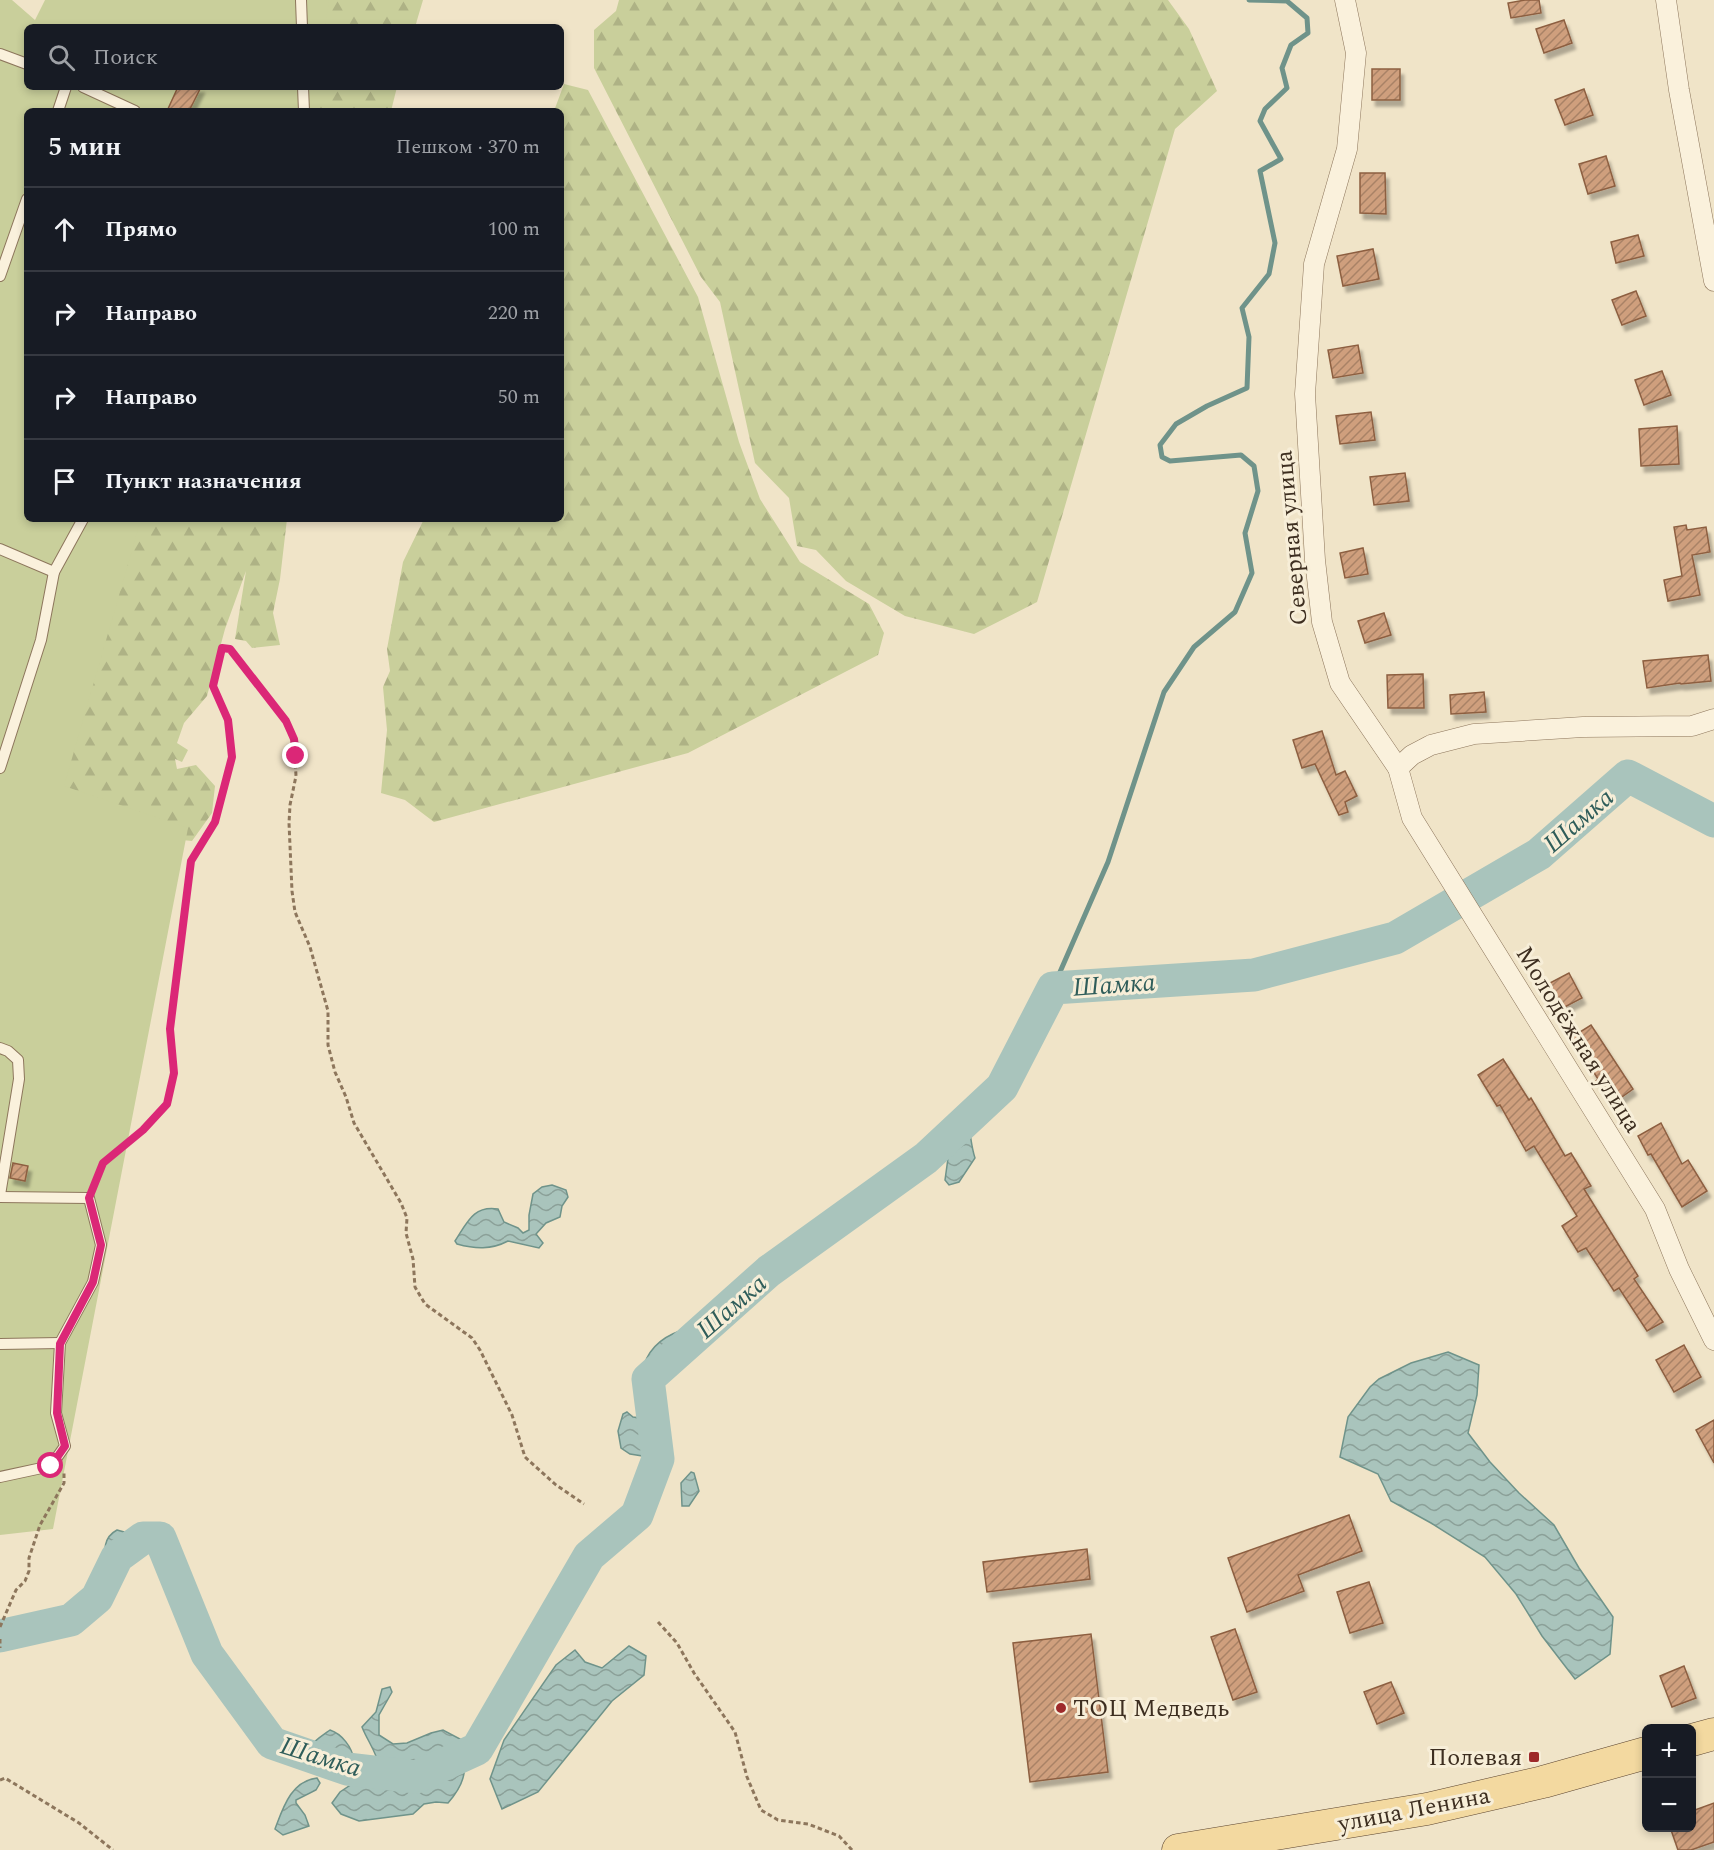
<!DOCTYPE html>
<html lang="ru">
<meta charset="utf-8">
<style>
:root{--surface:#171b24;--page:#20242c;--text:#f1f3f6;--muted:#9ea1a6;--line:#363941}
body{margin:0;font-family:Spectral,serif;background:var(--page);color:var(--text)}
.controls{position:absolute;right:18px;bottom:18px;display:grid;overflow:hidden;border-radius:9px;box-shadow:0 3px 9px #0003}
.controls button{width:54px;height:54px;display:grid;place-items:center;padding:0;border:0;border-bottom:2px solid var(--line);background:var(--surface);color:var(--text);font:30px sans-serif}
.stop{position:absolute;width:18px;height:18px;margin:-14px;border:4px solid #db2777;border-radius:50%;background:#fff}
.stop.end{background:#db2777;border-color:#fff;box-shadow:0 2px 6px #0008}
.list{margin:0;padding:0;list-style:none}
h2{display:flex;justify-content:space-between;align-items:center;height:78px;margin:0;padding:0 24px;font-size:26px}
h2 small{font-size:20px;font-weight:400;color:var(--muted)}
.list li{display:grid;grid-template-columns:39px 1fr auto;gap:18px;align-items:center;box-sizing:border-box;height:84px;padding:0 24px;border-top:2px solid var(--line)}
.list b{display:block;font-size:22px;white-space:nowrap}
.list em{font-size:20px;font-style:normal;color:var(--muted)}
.icon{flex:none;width:33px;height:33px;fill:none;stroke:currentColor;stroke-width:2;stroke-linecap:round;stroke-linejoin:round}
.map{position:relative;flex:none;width:1714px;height:1850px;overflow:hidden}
.search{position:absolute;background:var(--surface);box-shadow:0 3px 9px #0003;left:24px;top:24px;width:540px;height:66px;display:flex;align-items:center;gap:15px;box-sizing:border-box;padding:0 21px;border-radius:9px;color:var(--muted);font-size:22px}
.panel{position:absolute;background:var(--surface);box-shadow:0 3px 9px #0003;left:24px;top:108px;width:540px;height:414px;border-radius:9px}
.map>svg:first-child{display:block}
.forest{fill:url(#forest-firs)}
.garden{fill:#c9cf9b}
.water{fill:url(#water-waves);stroke:#6f938a;stroke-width:1.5}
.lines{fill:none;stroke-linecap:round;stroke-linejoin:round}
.stream{stroke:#6f938a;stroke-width:5}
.river{stroke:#a9c4bc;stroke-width:33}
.building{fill:url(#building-hatch);stroke:#8d5f41;stroke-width:1.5;filter:url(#shadow)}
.service-casing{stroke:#8d765c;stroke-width:12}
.minor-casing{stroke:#8d765c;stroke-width:21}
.primary-casing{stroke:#5b4430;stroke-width:33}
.path{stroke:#8d765c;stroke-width:3;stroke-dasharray:4.5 3;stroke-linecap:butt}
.service{stroke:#faf1dc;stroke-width:10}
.minor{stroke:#faf1dc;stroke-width:20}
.primary{stroke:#f3d9a0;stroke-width:32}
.route{stroke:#db2777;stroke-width:8}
.poi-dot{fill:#9e2a2b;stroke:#f7eed8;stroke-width:2}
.labels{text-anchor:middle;stroke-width:6;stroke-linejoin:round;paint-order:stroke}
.street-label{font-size:24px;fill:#3d2e20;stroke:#f7eed8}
.poi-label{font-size:24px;fill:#3d2e20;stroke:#f7eed8;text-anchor:start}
.water-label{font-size:26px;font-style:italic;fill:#2f5d5a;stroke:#f7eed8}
</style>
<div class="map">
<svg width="1714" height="1850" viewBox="0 0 1714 1850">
<defs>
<pattern id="forest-firs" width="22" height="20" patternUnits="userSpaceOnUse" patternTransform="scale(1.5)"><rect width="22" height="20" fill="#c9cf9b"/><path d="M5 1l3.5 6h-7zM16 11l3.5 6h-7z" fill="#aeb285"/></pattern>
<pattern id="water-waves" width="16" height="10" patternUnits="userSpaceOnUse" patternTransform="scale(1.5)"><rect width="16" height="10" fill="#a9c4bc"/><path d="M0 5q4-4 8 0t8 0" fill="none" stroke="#8ba098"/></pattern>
<pattern id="building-hatch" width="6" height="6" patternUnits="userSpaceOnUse" patternTransform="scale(1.5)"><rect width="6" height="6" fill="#cf9f7d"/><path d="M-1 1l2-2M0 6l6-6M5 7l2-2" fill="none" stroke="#a98266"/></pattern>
<filter id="shadow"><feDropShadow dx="3.5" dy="6" stdDeviation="1.5" flood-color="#0004"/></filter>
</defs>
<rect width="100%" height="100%" fill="#f0e4c8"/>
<g class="forest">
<polygon points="300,0 423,0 415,27 294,27"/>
<polygon points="619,0 1168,0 1189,29 1217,91 1175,129 1037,602 974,634 905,616 846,581 816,550 797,546 789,498 755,463 720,302 701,277 594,68 594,30 616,11"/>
<polygon points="564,84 588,90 698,297 739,442 760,499 800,562 869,604 884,633 878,655 688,753 434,822 405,800 381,793 387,730 383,687 390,671 387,649 403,562 424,519 561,519 561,111 554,111"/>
<polygon points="285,87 397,87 391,111 283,111"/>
<polygon points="104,519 287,519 280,579 273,613 280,645 252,648 246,641 235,639 246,571 225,629 207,696 184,723 177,743 188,750 182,762 175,759 177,769 196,765 215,786 212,813 192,841 162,838 62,809 62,779"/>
</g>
<polygon class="garden" points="0,0 12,0 35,20 45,0 329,0 325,27 27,27 27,87 314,87 310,111 27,111 27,519 141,519 64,786 188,828 53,1529 0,1535"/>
<g class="water">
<path d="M 965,1114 C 971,1128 970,1143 975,1158 L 959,1182 L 949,1185 L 945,1180 L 949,1151 L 961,1136 L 960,1129 L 955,1124 L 955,1120 L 961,1115 Z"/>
<path d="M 552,1185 L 566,1190 L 568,1197 L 562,1206 L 560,1217 L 546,1223 L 536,1234 L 543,1243 L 539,1248 L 508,1241 C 491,1250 475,1249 457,1244 L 455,1241 C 467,1223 473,1205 498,1209 L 504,1222 L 518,1228 L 523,1233 L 529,1230 L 529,1215 L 533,1194 L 542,1187 Z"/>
<path d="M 690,1328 L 694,1329 L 695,1340 L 681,1350 L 665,1353 L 647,1371 L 644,1365 C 651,1344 669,1333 690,1328 Z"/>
<polygon points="1448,1352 1479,1365 1477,1395 1468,1433 1490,1462 1519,1493 1554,1525 1579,1568 1613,1617 1610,1654 1575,1679 1542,1636 1516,1594 1485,1557 1431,1523 1391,1501 1378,1474 1340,1457 1348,1417 1370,1387 1379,1379 1411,1363"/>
<polygon points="627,1412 633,1417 640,1418 640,1437 649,1457 630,1454 621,1448 618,1431 623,1414"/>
<polygon points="691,1472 694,1473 699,1491 689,1506 682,1506 681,1483"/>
<path d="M 117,1530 L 124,1532 L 130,1542 L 129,1546 C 110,1556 111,1561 122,1578 C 117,1589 111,1602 97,1601 C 99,1593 106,1588 106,1579 C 107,1561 98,1540 117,1530 Z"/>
<polygon points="629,1646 646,1656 644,1675 612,1701 538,1792 502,1809 490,1779 504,1740 556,1665 575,1650 585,1662 602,1668"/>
<path d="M 390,1687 L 392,1692 L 379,1715 L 379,1735 L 393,1744 L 407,1743 L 431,1733 L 443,1730 L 460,1739 C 466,1767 469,1779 448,1803 L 436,1802 L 424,1804 L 413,1814 L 359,1821 L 341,1814 L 332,1803 L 340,1792 L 379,1766 C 377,1753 367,1740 362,1727 L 376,1712 L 382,1689 Z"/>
<path d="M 330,1730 C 342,1734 352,1747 354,1760 L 329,1762 L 321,1770 L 314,1770 C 295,1752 316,1740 330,1730 Z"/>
<path d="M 317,1778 L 320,1783 L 316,1790 L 296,1800 L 296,1803 L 305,1815 L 309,1826 L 283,1835 L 275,1829 C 283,1808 291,1781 317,1778 Z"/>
</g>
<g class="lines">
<polyline class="stream" points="1053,988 1108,862 1164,692 1194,647 1235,612 1252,573 1245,533 1258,491 1254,466 1241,455 1170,461 1162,457 1160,445 1176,424 1207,406 1247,388 1249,337 1242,308 1269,274 1275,243 1260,171 1281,159 1260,121 1265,109 1287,88 1282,68 1291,45 1308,33 1307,18 1287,1 1249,0"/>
<polyline class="river" points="0,1636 71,1620 97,1598 117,1557 143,1538 160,1538 207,1654 272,1743 347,1769 416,1777 477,1749 589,1556 637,1515 658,1459 648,1379 769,1271 926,1158 1002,1087 1053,988 1254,975 1395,938 1539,854 1628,776 1714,821"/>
</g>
<g class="building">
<polygon points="1525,0 1539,0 1541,13 1511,18 1508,3"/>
<polygon points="1564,20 1572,43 1544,53 1536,29"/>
<rect x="1372" y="69" width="28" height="31"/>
<polygon points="178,87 201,87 189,111 167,111"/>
<polygon points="1584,89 1593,115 1565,125 1555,100"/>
<polygon points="1606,156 1615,186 1588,194 1579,164"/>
<polygon points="1360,173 1385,173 1386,214 1360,213"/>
<polygon points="1638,235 1644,256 1616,263 1611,242"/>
<polygon points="1373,249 1379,279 1343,286 1337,256"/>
<polygon points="1636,291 1646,316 1622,325 1612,300"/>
<polygon points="1358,345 1363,373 1333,378 1328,350"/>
<polygon points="1662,371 1671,395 1644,405 1635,380"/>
<polygon points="1371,412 1375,440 1340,444 1336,416"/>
<polygon points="1677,426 1679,464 1641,466 1639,429"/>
<polygon points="1405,473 1409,501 1374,505 1370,477"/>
<polygon points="1686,525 1687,530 1706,527 1710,552 1692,555 1700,595 1668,601 1664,580 1682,576 1674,527"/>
<polygon points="1363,548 1368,574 1345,578 1340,553"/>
<polygon points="1384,613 1391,635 1365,643 1358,621"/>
<polygon points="1708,655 1711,681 1681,684 1680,683 1647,688 1643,661"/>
<polygon points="1423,674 1424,708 1388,708 1387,675"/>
<polygon points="1484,692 1486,712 1451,714 1450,695"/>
<polygon points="1322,731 1336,775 1345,771 1357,796 1345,802 1348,812 1339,815 1315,764 1302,768 1293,740"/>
<polygon points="1569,973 1582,998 1559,1010 1546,985"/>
<polygon points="1591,1025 1633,1089 1612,1104 1596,1081 1598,1079 1572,1037"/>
<polygon points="1503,1059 1529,1100 1531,1098 1565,1156 1571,1153 1591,1186 1584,1189 1638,1276 1634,1279 1663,1322 1647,1331 1619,1288 1614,1291 1586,1248 1578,1252 1562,1226 1577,1216 1534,1146 1526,1151 1500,1105 1497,1106 1478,1075"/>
<polygon points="1661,1123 1682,1164 1688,1160 1707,1191 1682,1207 1651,1154 1648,1155 1638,1136"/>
<polygon points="13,1163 28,1166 25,1181 10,1178"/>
<polygon points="1684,1345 1701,1377 1674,1392 1656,1360"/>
<polygon points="1714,1420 1714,1463 1696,1430"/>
<polygon points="1349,1515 1362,1551 1298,1575 1304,1591 1247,1612 1228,1558"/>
<polygon points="1087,1549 1090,1579 987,1592 983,1562"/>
<polygon points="1369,1582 1383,1623 1350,1633 1337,1592"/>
<polygon points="1235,1629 1257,1692 1233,1700 1211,1637"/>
<polygon points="1091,1634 1108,1772 1030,1782 1013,1643"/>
<polygon points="1684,1666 1696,1698 1672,1707 1660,1676"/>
<polygon points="1391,1682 1404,1713 1377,1724 1364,1692"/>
<polygon points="1714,1803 1714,1842 1691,1850 1678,1850 1670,1827 1692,1827 1692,1811"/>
</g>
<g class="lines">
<g class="service-casing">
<g id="service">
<polyline points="301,0 302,27"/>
<polyline points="0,54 27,64"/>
<polyline points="83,87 135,111"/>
<polyline points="303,87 304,111"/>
<polyline points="58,111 66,87"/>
<polyline points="0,276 27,199"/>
<polyline points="0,549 54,572 83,519"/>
<polyline points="0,768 41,640 54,572"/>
<polyline points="0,1048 8,1051 18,1060 19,1079 0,1195"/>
<polyline points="0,1197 89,1198 101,1245 93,1282 60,1343 56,1413 65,1446 51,1466 0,1477"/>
<polyline points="0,1344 60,1343"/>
</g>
</g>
<g class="minor-casing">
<g id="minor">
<polyline points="1345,0 1356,53 1347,149 1314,264 1305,394 1315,560 1322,622 1340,683 1398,768 1412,818 1655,1209 1679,1269 1714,1340"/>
<polyline points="1666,0 1679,90 1714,281"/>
<polyline points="1398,768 1412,755 1431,745 1474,734 1583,727 1692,726 1714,719"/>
</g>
</g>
<g class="primary-casing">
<g id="primary">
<polyline points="1692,1740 1714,1734"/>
<polyline points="1178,1850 1427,1809 1543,1782 1646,1753"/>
</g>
</g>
<g class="path">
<polyline points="94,1186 103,1163 143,1129 167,1104 174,1073 170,1029 191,861 215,822 232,757 228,720 213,686 222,648 230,649 286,721 294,739 296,776 290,805 289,823 292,891 295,912 310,947 328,1011 328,1045 335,1072 346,1097 354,1123 401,1203 407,1218 406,1233 413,1259 415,1287 425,1304 472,1338 480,1350 512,1415 525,1457 556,1485 584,1504"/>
<polyline points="658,1622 677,1643 694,1673 735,1732 747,1777 761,1810 778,1820 808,1824 839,1836 852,1850"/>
<polyline points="0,1627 16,1590 25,1581 29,1571 29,1558 40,1525 64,1483 64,1473"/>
<polyline points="0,1639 0,1648"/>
<polyline points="0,1780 5,1778 79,1823 113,1850"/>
</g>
<use href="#service" class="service"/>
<use href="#minor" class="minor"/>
<use href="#primary" class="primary"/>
</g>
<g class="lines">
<polyline class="route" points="51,1466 65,1446 57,1413 60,1344 93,1282 101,1245 89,1198 103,1163 143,1130 167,1104 174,1073 170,1029 191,861 215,822 232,757 228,720 213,686 222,648 230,649 286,721 294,739 296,756"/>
</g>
<g class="poi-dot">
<circle cx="1061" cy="1708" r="6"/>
<rect x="1528" y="1751" width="12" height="12" rx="3"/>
</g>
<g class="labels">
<g class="street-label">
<text transform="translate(1291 538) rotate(-95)" y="8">Северная улица</text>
<text transform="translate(1579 1039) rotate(58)" y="8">Молодёжная улица</text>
<text transform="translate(1414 1809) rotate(-11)" y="8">улица Ленина</text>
</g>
<g class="poi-label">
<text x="1073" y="1716">ТОЦ Медведь</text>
<text x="1522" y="1765" text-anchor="end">Полевая</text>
</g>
<g class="water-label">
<text transform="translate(1578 820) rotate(-41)" y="9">Шамка</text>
<text transform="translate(1114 984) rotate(-4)" y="9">Шамка</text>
<text transform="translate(731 1306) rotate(-41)" y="9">Шамка</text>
<text transform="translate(321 1756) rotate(17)" y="9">Шамка</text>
</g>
</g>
</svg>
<div class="controls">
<button>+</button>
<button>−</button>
</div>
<div class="stop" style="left:51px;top:1466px"></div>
<div class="stop end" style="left:296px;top:756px"></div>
<div class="search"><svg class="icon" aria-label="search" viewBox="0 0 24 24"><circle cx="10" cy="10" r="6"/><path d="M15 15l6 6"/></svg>Поиск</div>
<section class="panel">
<h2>5 мин<small>Пешком · 370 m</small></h2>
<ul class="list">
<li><svg class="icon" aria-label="ahead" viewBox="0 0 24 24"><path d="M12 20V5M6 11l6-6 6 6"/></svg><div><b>Прямо</b></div><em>100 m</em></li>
<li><svg class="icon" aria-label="right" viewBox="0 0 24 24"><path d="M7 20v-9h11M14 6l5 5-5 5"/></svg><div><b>Направо</b></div><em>220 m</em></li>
<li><svg class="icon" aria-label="right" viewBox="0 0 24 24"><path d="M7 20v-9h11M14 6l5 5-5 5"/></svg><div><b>Направо</b></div><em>50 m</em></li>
<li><svg class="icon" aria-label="arrive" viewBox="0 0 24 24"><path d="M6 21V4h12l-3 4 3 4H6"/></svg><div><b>Пункт назначения</b></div></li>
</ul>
</section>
</div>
